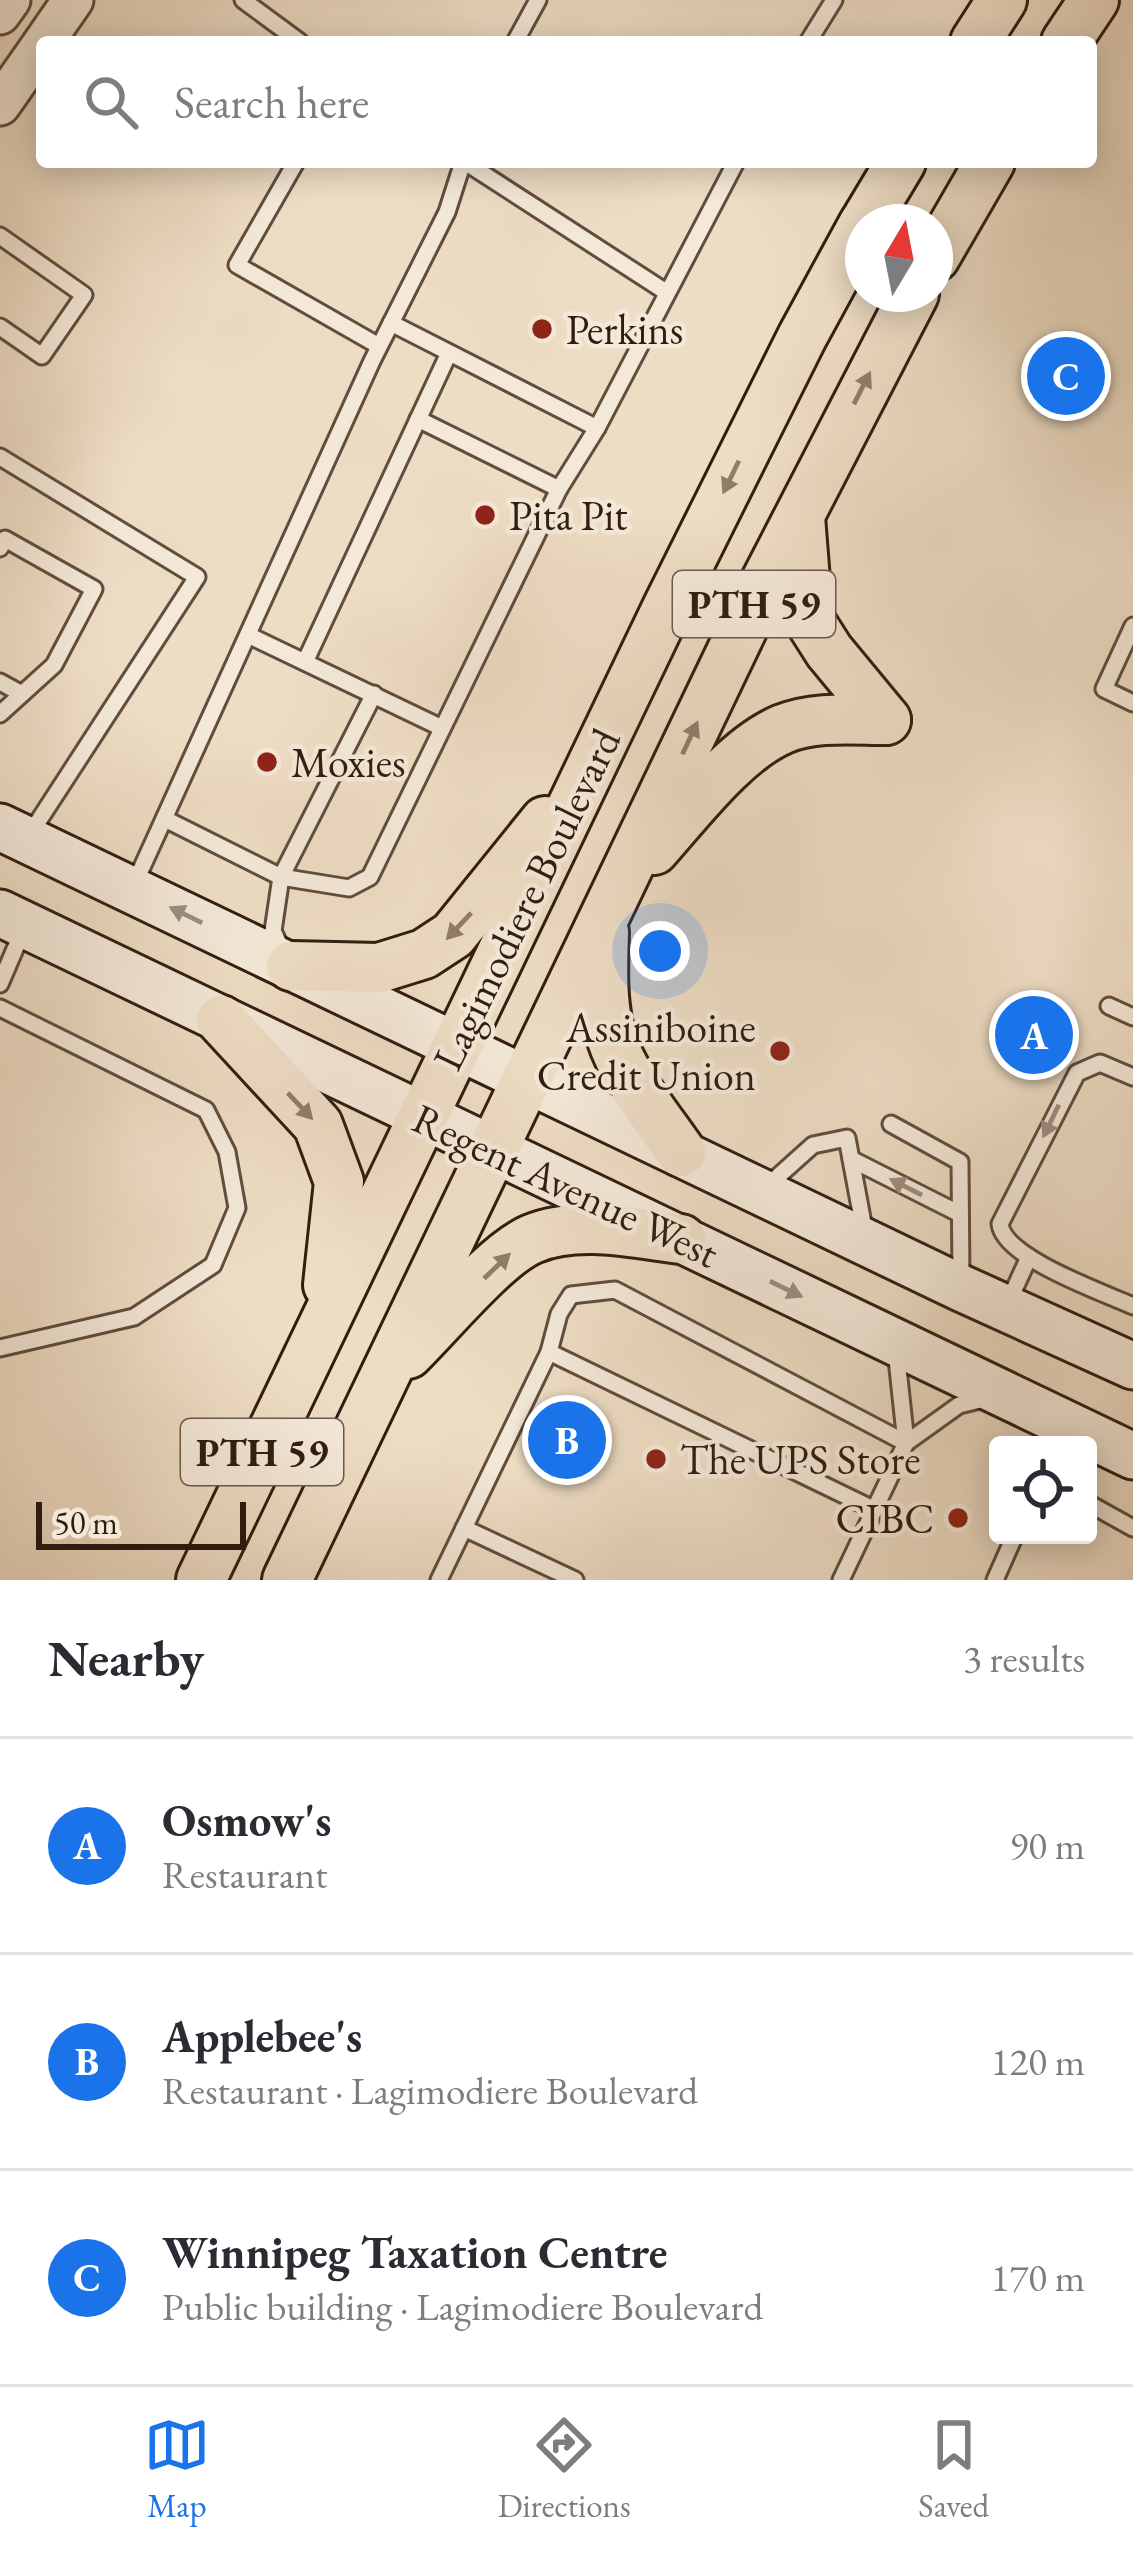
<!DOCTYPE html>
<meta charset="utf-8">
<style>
:root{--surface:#fff;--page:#f7f7f7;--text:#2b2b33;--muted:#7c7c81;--line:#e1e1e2;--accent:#1a73e8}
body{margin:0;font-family:"EB Garamond",serif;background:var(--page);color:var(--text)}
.controls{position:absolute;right:36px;bottom:36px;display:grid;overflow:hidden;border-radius:12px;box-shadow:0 6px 30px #0003}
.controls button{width:108px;height:108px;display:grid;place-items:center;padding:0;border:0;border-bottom:3px solid var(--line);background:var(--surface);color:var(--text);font:60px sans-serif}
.compass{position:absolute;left:845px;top:204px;width:108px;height:108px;border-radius:50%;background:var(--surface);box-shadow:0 6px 30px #0003;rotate:10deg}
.scale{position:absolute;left:36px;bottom:30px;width:210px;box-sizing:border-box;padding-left:12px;border:6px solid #311d10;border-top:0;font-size:33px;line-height:42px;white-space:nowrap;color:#311d10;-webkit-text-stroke:9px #f4e9d9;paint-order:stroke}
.you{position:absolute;left:660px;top:951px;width:42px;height:42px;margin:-30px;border:9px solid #fff;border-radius:50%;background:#1a73e8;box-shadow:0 0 0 18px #1a73e833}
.badge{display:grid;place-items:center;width:78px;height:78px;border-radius:50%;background:var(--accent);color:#fff;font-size:39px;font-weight:700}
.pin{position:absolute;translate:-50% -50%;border:6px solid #fff;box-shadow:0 3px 12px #0006}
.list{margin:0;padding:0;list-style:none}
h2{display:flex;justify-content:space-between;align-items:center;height:156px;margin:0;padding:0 48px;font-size:51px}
h2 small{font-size:39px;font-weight:400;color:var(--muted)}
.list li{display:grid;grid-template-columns:78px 1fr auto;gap:36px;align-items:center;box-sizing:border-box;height:216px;padding:0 48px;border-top:3px solid var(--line)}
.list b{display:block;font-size:45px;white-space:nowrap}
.list p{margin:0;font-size:39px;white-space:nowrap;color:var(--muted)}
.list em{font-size:39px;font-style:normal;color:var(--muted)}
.icon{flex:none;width:66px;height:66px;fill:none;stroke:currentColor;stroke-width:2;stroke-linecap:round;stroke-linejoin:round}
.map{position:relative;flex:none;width:1133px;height:1580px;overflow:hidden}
.search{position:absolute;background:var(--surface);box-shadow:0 6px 30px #0003;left:36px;right:36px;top:36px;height:132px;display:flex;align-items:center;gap:30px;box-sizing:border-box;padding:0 42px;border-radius:12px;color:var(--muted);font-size:45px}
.sheet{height:804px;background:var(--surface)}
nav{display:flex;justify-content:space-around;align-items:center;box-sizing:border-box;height:168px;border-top:3px solid var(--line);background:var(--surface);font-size:33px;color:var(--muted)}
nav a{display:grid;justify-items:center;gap:6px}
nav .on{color:var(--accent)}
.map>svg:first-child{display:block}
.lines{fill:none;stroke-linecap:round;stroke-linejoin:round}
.service-casing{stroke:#604d3d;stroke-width:21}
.tertiary-casing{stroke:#604d3d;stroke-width:45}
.secondary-casing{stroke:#311d10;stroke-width:51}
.primary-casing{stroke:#311d10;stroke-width:54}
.service{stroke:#f4e9d9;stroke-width:15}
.tertiary{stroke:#f4e9d9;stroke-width:39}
.secondary{stroke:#f4e9d9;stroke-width:45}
.primary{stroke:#eeddc5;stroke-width:48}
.oneway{fill:#907d6a}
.oneway2{fill:#9c8d7f}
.poi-dot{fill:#8f2418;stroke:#f4e9d9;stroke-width:4.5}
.labels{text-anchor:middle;stroke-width:9;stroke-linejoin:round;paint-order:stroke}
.shield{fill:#f4e9d9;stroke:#6c5a4c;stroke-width:3}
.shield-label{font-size:39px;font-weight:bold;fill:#311d10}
.poi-label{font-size:42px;fill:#311d10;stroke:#f4e9d9;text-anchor:start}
.street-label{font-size:42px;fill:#311d10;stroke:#f4e9d9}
</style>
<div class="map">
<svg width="1133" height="1580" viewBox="0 0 1133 1580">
<rect width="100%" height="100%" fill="#eeddc5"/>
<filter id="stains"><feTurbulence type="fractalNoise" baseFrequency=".00167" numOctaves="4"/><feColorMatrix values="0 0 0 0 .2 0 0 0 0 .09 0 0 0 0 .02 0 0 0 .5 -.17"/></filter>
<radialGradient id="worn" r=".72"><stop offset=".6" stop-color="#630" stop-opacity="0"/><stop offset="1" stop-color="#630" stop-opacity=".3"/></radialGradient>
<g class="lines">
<g class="service-casing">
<g id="service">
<polyline points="243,0 300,42"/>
<polyline points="515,42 538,0"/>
<polyline points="808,42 834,0"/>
<polyline points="296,162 237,265 379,346"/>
<polyline points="465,162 666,292"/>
<polyline points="0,236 84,295 42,356 0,327"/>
<polyline points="391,323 597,428"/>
<polyline points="418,419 559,489"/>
<polyline points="0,457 197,577 30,834"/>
<polyline points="0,548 5,539 94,589 54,665 0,714"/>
<polyline points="1133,626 1104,689 1133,703"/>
<polyline points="248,635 442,728"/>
<polyline points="305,662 449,353"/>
<polyline points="0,682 22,694"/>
<polyline points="165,819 281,877 349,888 370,877 559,489 597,428 736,162"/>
<polyline points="133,887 372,361 447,212 463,162"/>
<polyline points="281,948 273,931 281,877 374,694"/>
<polyline points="0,984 24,928"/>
<polyline points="1109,1006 1133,1017"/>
<polyline points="0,1008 206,1110 227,1152 237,1208 213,1265 134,1317 0,1348"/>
<path d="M 1133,1077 L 1100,1063 L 1077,1073 L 1000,1224 C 1004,1258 1102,1292 1133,1306"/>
<polyline points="891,1124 960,1162 961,1279"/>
<polyline points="851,1159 960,1214"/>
<polyline points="764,1189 813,1145 847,1138 865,1234"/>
<polyline points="1008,1303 1029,1257"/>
<polyline points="896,1350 906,1443"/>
<polyline points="549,1352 873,1509"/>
<polyline points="1088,1503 1133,1528"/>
<polyline points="464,1528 575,1580"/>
<polyline points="439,1580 549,1352 559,1314 571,1295 615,1290 906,1443"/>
<polyline points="841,1580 906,1443 959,1405 984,1399"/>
<polyline points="995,1580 1015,1535"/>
</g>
</g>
<g class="tertiary-casing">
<g id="tertiary">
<polyline points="0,14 10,0"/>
<polyline points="44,42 73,0"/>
<polyline points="0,105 42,45"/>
</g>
</g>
<g class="secondary-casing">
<g id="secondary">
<polyline points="0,827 961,1288 1133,1366"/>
<polyline points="0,913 1133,1456"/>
</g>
</g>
<g class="primary-casing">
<g id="primary">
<polyline points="975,42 1002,0"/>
<polyline points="1066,42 1094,0"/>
<polyline points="865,222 901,162"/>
<polyline points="935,257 990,162"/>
<polyline points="800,517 808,618 829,651 886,720"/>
<path d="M 654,850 C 688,812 735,749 783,729 C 815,716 852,720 886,720"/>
<path d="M 604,932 C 603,967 601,1003 611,1037 C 624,1078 657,1117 681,1152"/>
<polyline points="291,966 379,968 424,954 453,935 545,821"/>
<polyline points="221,1020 318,1125 339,1182 328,1285"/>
<path d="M 408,1354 C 439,1324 496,1254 532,1239 C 578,1220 633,1233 681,1239"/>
<polyline points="201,1580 668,606 802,337 863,225"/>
<polyline points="287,1580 760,592 914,294"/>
</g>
</g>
<use href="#service" class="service"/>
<use href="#tertiary" class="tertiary"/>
<use href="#secondary" class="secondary"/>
<use href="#primary" class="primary"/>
</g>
<defs><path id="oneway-solid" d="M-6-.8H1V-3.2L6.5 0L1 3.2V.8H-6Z" transform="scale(3)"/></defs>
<g class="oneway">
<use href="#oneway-solid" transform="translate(862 388) rotate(-63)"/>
<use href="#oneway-solid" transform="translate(731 477) rotate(116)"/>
<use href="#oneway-solid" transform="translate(690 738) rotate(-65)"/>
<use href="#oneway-solid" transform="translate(459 926) rotate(133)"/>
<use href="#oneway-solid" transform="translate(300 1106) rotate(47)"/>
<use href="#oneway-solid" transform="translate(497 1266) rotate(-44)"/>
</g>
<g class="oneway2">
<use href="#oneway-solid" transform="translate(186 915) rotate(-154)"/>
<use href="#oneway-solid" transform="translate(1051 1121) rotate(116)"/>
<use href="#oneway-solid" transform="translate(906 1187) rotate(-153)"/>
<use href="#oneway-solid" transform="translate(786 1289) rotate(26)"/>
</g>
<g class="poi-dot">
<circle cx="542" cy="329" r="12"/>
<circle cx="485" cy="515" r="12"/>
<circle cx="267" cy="762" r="12"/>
<circle cx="780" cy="1051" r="12"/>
<circle cx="656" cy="1459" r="12"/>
<circle cx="958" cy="1518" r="12"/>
</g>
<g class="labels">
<g class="shield">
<rect x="673" y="571" width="162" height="66" rx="9"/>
<rect x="181" y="1419" width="162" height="66" rx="9"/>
</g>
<g class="shield-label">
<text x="754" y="618">PTH 59</text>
<text x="262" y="1466">PTH 59</text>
</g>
<g class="poi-label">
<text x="566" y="344">Perkins</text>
<text x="509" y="530">Pita Pit</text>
<text x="291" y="777">Moxies</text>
<text x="756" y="1042" text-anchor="end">Assiniboine<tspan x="756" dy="48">Credit Union</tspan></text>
<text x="680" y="1474">The UPS Store</text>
<text x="934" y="1533" text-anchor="end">CIBC</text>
</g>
<g class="street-label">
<text transform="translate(526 899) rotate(-64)" y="15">Lagimodiere Boulevard</text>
<text transform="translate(566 1185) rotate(25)" y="15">Regent Avenue West</text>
</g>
</g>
<rect width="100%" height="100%" filter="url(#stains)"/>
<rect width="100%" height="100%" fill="url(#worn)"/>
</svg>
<div class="controls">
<button><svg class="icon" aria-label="locate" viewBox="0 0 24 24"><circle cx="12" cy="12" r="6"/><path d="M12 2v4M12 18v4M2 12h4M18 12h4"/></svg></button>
</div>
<svg class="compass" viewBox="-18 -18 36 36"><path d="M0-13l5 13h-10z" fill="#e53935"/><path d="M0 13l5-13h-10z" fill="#7c7c81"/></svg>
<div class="scale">50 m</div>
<div class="you"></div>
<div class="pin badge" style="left:1034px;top:1035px">A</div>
<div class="pin badge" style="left:567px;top:1440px">B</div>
<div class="pin badge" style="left:1066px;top:376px">C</div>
<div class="search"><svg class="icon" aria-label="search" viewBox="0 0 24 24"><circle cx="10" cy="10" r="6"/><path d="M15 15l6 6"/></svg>Search here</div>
</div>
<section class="sheet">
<h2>Nearby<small>3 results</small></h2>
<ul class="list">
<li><span class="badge">A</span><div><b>Osmow's</b><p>Restaurant</p></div><em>90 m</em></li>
<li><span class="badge">B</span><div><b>Applebee's</b><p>Restaurant · Lagimodiere Boulevard</p></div><em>120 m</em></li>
<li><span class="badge">C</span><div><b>Winnipeg Taxation Centre</b><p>Public building · Lagimodiere Boulevard</p></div><em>170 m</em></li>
</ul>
</section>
<nav>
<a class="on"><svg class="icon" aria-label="map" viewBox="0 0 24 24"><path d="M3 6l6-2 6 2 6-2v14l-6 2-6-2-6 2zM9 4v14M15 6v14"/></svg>Map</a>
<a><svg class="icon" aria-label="directions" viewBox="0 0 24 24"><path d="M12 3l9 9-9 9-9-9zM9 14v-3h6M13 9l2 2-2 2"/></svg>Directions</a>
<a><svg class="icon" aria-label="saved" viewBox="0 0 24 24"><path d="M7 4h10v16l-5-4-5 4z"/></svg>Saved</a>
</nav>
